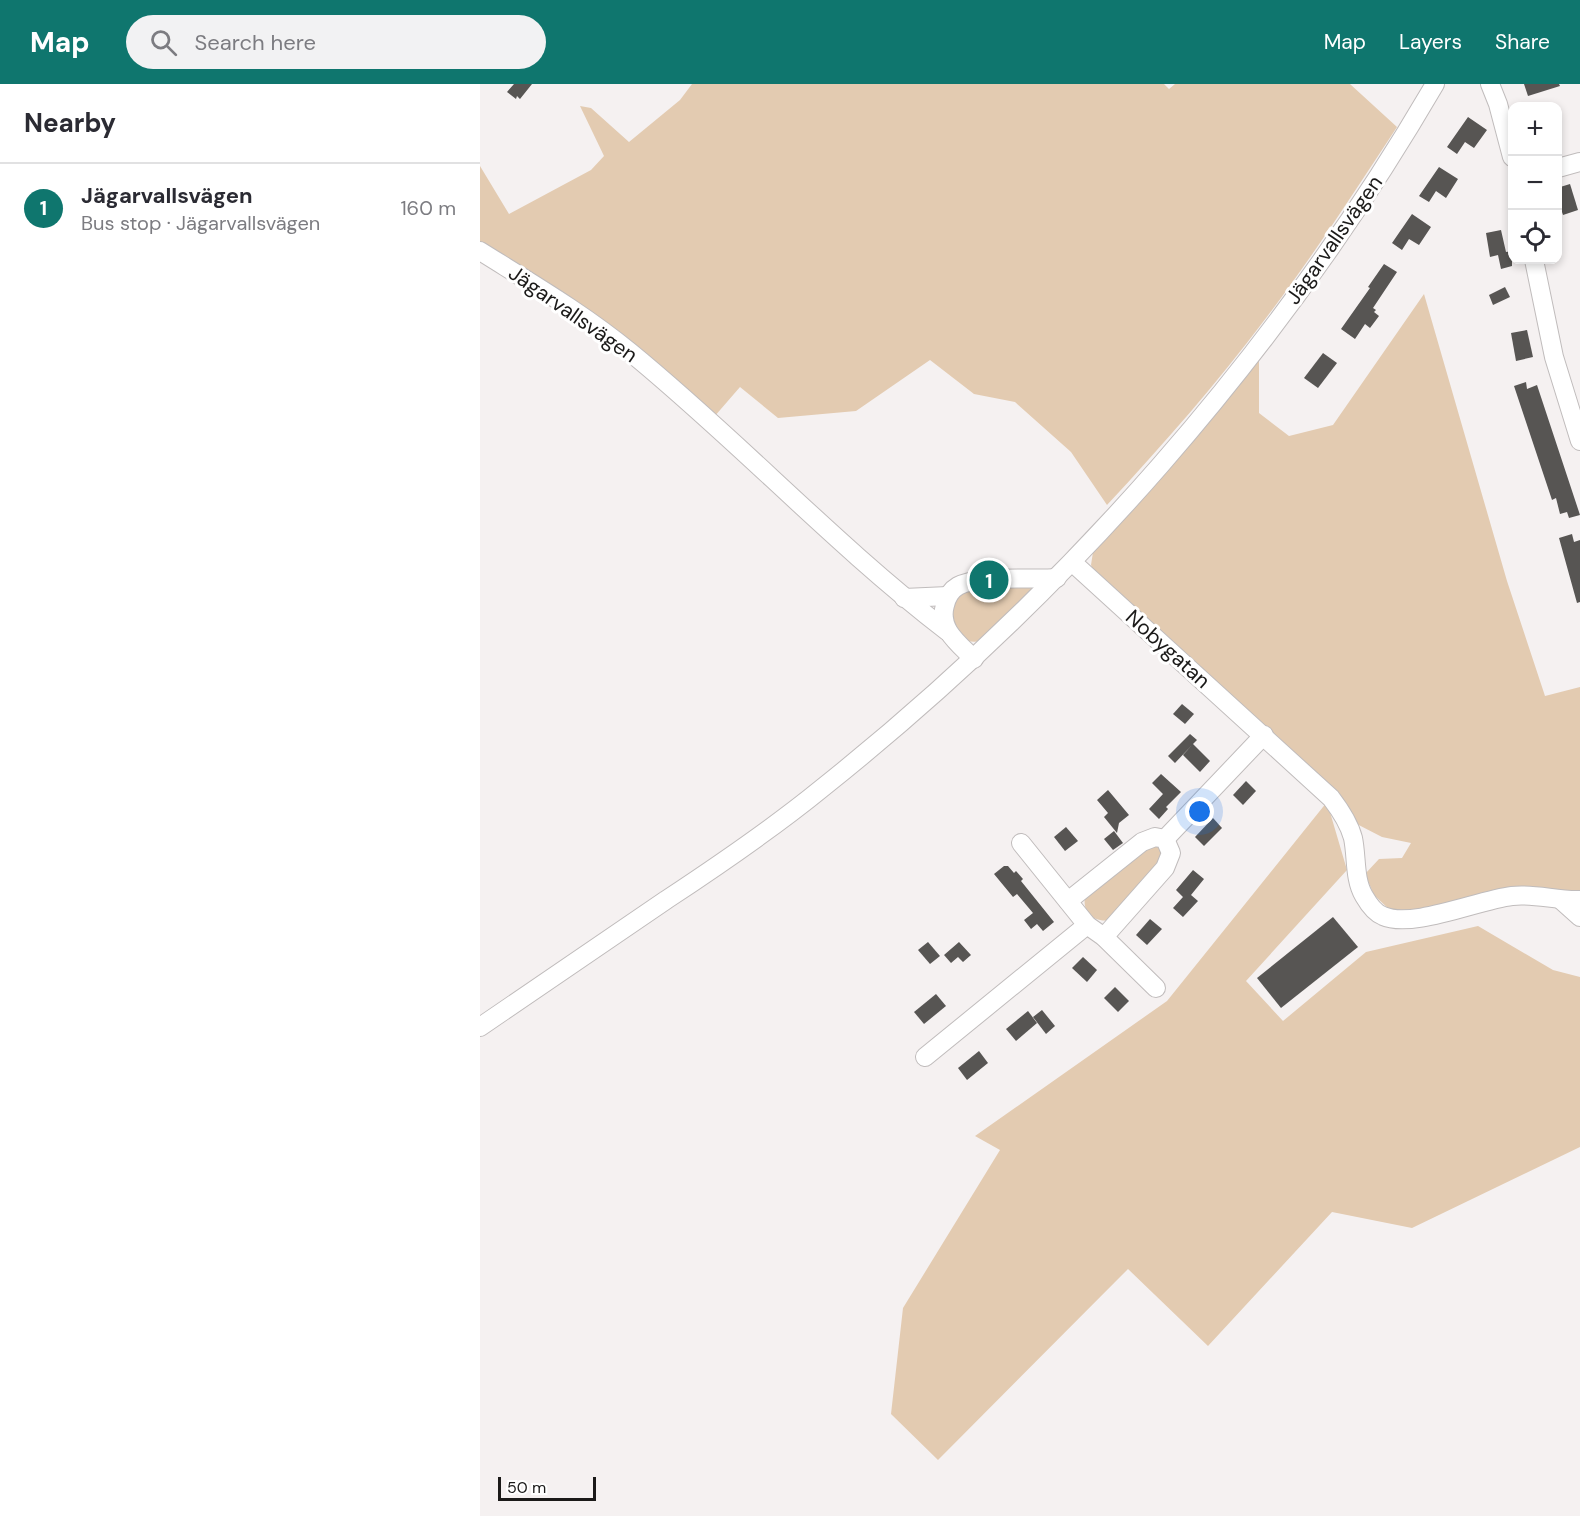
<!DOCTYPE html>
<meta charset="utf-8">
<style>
:root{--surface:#fff;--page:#f2f2f3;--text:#2b2b33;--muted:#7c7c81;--line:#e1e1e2;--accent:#0f766e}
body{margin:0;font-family:"DM Sans",sans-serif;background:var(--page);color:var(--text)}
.controls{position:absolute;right:18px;top:18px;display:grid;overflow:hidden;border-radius:12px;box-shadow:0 3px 9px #0003}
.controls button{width:54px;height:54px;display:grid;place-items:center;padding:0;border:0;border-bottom:2px solid var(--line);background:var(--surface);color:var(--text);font:30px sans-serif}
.scale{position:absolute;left:18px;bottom:15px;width:98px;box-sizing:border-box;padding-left:6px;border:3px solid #1b1a19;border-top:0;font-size:16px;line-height:21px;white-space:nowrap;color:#1b1a19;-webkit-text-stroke:4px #fff;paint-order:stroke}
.you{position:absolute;left:720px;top:728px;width:21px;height:21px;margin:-15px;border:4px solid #fff;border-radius:50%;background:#1a73e8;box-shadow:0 0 0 9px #1a73e833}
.badge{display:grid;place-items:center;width:39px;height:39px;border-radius:50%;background:var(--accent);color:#fff;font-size:20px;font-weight:700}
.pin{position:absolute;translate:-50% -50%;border:3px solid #fff;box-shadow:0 2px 6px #0006}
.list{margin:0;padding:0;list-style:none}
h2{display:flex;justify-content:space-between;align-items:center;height:78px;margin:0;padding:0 24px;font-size:26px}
h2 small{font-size:20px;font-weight:400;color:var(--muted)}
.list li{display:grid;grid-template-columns:39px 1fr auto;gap:18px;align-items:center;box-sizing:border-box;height:90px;padding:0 24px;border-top:2px solid var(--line)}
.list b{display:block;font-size:22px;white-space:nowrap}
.list p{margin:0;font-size:20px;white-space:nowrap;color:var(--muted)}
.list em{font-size:20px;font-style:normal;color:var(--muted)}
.icon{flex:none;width:33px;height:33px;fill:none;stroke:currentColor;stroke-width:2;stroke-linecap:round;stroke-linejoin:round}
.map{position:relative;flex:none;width:1100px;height:1432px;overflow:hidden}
header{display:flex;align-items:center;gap:36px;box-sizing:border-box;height:84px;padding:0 30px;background:var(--accent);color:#fff}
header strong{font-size:28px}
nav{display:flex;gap:33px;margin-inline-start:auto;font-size:21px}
.search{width:420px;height:54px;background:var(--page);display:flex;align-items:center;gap:15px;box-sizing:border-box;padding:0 21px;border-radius:33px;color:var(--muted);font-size:22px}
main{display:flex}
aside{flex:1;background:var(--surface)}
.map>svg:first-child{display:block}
.green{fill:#e3cbb1}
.building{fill:#575553}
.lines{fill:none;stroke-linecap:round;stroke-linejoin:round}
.minor-casing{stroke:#c0bcbc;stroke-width:20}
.minor{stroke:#fff;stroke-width:18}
.labels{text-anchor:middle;stroke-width:6;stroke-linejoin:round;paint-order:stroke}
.street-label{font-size:21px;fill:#1b1a19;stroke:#fff}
</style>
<header>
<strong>Map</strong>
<div class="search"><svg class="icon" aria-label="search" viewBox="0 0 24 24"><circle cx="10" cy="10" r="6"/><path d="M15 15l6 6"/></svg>Search here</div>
<nav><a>Map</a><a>Layers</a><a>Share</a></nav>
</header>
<main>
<aside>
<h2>Nearby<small></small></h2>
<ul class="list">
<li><span class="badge">1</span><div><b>Jägarvallsvägen</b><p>Bus stop · Jägarvallsvägen</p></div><em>160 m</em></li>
</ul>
</aside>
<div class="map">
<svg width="1100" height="1432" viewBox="0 0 1100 1432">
<rect width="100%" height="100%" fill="#f5f1f1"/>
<g class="green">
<path d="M 212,0 L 684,0 L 689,5 L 695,0 L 870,0 L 917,43 C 875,107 833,172 786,234 C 737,299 683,361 627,421 L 591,368 L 535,318 L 494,310 L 450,276 L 376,327 L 298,334 L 260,303 L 234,333 L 0,160 L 0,82 L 29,130 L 111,86 L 124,72 L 100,22 L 111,24 L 149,58 L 200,16 Z"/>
<polygon points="944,210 1027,497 1065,612 1100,603 1100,812 913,829 894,811 885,790 899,775 922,774 931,759 902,753 869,736 617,494 611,481 613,468 779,276 779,329 809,352 853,341"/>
<path d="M 491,504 L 549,503 L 553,506 L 501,557 C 478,562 474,543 470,525 L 478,511 Z"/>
<polygon points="847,718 867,786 766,897 803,937 886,868 998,842 1073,886 1100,893 1100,1063 932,1144 852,1128 728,1262 648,1185 458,1376 411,1330 423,1224 520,1066 495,1052 687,917"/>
<path d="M 677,762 L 682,768 L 679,781 L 630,836 C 615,839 602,829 605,813 L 664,763 Z"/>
</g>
<g class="building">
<polygon points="34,0 52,0 40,15 37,12 36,15 27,8"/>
<polygon points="1044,0 1079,0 1080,2 1048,12"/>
<polygon points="988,33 1007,46 994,64 985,58 977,70 967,63"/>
<polygon points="959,83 978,95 966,114 956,107 949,118 939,112"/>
<polygon points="1090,100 1098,126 1083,131 1077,113 1077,104"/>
<polygon points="932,130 951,143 939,161 929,155 922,166 912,159"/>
<polygon points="1021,146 1026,168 1032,167 1032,182 1021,185 1018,171 1010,173 1006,149"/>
<polygon points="904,180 917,188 893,224 896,226 894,228 899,232 890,244 885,240 875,255 861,245 890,204 888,203"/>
<polygon points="1025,203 1030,213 1013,221 1009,211"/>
<polygon points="1047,246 1053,273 1036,277 1031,249"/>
<polygon points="843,269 857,279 838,304 824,294"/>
<polygon points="1046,298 1047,305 1057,301 1100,431 1089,434 1087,428 1080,430 1076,414 1072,416 1034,302"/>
<polygon points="1092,450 1094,458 1100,456 1100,518 1097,519 1079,454"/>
<polygon points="702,620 714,630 705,640 693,630"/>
<polygon points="710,650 717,656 713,660 730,677 720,688 703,671 712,661 695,679 688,672"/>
<polygon points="681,690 701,708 686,723 688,725 679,735 669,725 683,710 672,699"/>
<polygon points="766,697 776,707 763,721 753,711"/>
<polygon points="628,706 649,731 639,739 637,749 624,733 628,729 617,716"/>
<polygon points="733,734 742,744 724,762 715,753"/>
<polygon points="586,743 598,757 585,767 574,753"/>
<polygon points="634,747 643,759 633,766 624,755"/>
<polygon points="524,782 528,782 534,789 536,787 543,795 541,797 574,838 563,847 557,840 551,845 544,836 553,829 537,810 533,813 514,790"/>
<polygon points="713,786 724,795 711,811 718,817 703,833 693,824 703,813 696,806"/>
<polygon points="853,833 878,863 801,924 777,894"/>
<polygon points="670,835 682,845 667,861 656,851"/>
<polygon points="448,858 460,872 450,880 438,866"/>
<polygon points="479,858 491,871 483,878 478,873 471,879 464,871"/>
<polygon points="603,873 617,886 607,898 592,884"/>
<polygon points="635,903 649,917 638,928 624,914"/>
<polygon points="456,910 466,922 444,940 434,928"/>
<polygon points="562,926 575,942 566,950 553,933"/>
<polygon points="548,927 557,939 536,957 526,945"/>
<polygon points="499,967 508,979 487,996 478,984"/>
</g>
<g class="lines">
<g class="minor-casing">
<g id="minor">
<polyline points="1010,0 1018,20 1032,73"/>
<polyline points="1078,84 1100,78"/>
<path d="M 0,167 C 51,199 104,230 150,268 C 259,357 355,461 467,547"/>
<polyline points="1054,176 1074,273 1100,357"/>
<path d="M 592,478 L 851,714 C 861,727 869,739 873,754 C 877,773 874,795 884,812 C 888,819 895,829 903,832 C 932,845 998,816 1032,812 C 1054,809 1077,817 1100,816"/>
<polyline points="424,514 468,512"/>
<path d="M 494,575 C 478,559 458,545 465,521 C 467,513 471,506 478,502 C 498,491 552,496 577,494"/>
<polyline points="685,755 784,651"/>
<polyline points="541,759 607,841 624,853 676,904"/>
<polyline points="1081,816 1100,833"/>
<polyline points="588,817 662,758 675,753 685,755 691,769 685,784 624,853"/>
<path d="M 0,943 C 62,900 124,858 186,816 C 239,781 292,745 341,705 C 586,510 797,271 955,0"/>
<polyline points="445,973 607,841"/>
</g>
</g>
<use href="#minor" class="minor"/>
</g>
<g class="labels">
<g class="street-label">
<text transform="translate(854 156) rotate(-55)" y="7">Jägarvallsvägen</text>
<text transform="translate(93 230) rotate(35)" y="7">Jägarvallsvägen</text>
<text transform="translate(688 565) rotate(42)" y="7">Nobygatan</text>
</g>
</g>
</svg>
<div class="controls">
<button>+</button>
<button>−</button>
<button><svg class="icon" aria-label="locate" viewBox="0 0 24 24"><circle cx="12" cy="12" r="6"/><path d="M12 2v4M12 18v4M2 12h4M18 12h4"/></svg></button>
</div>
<div class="scale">50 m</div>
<div class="you"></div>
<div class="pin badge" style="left:509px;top:496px">1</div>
</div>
</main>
